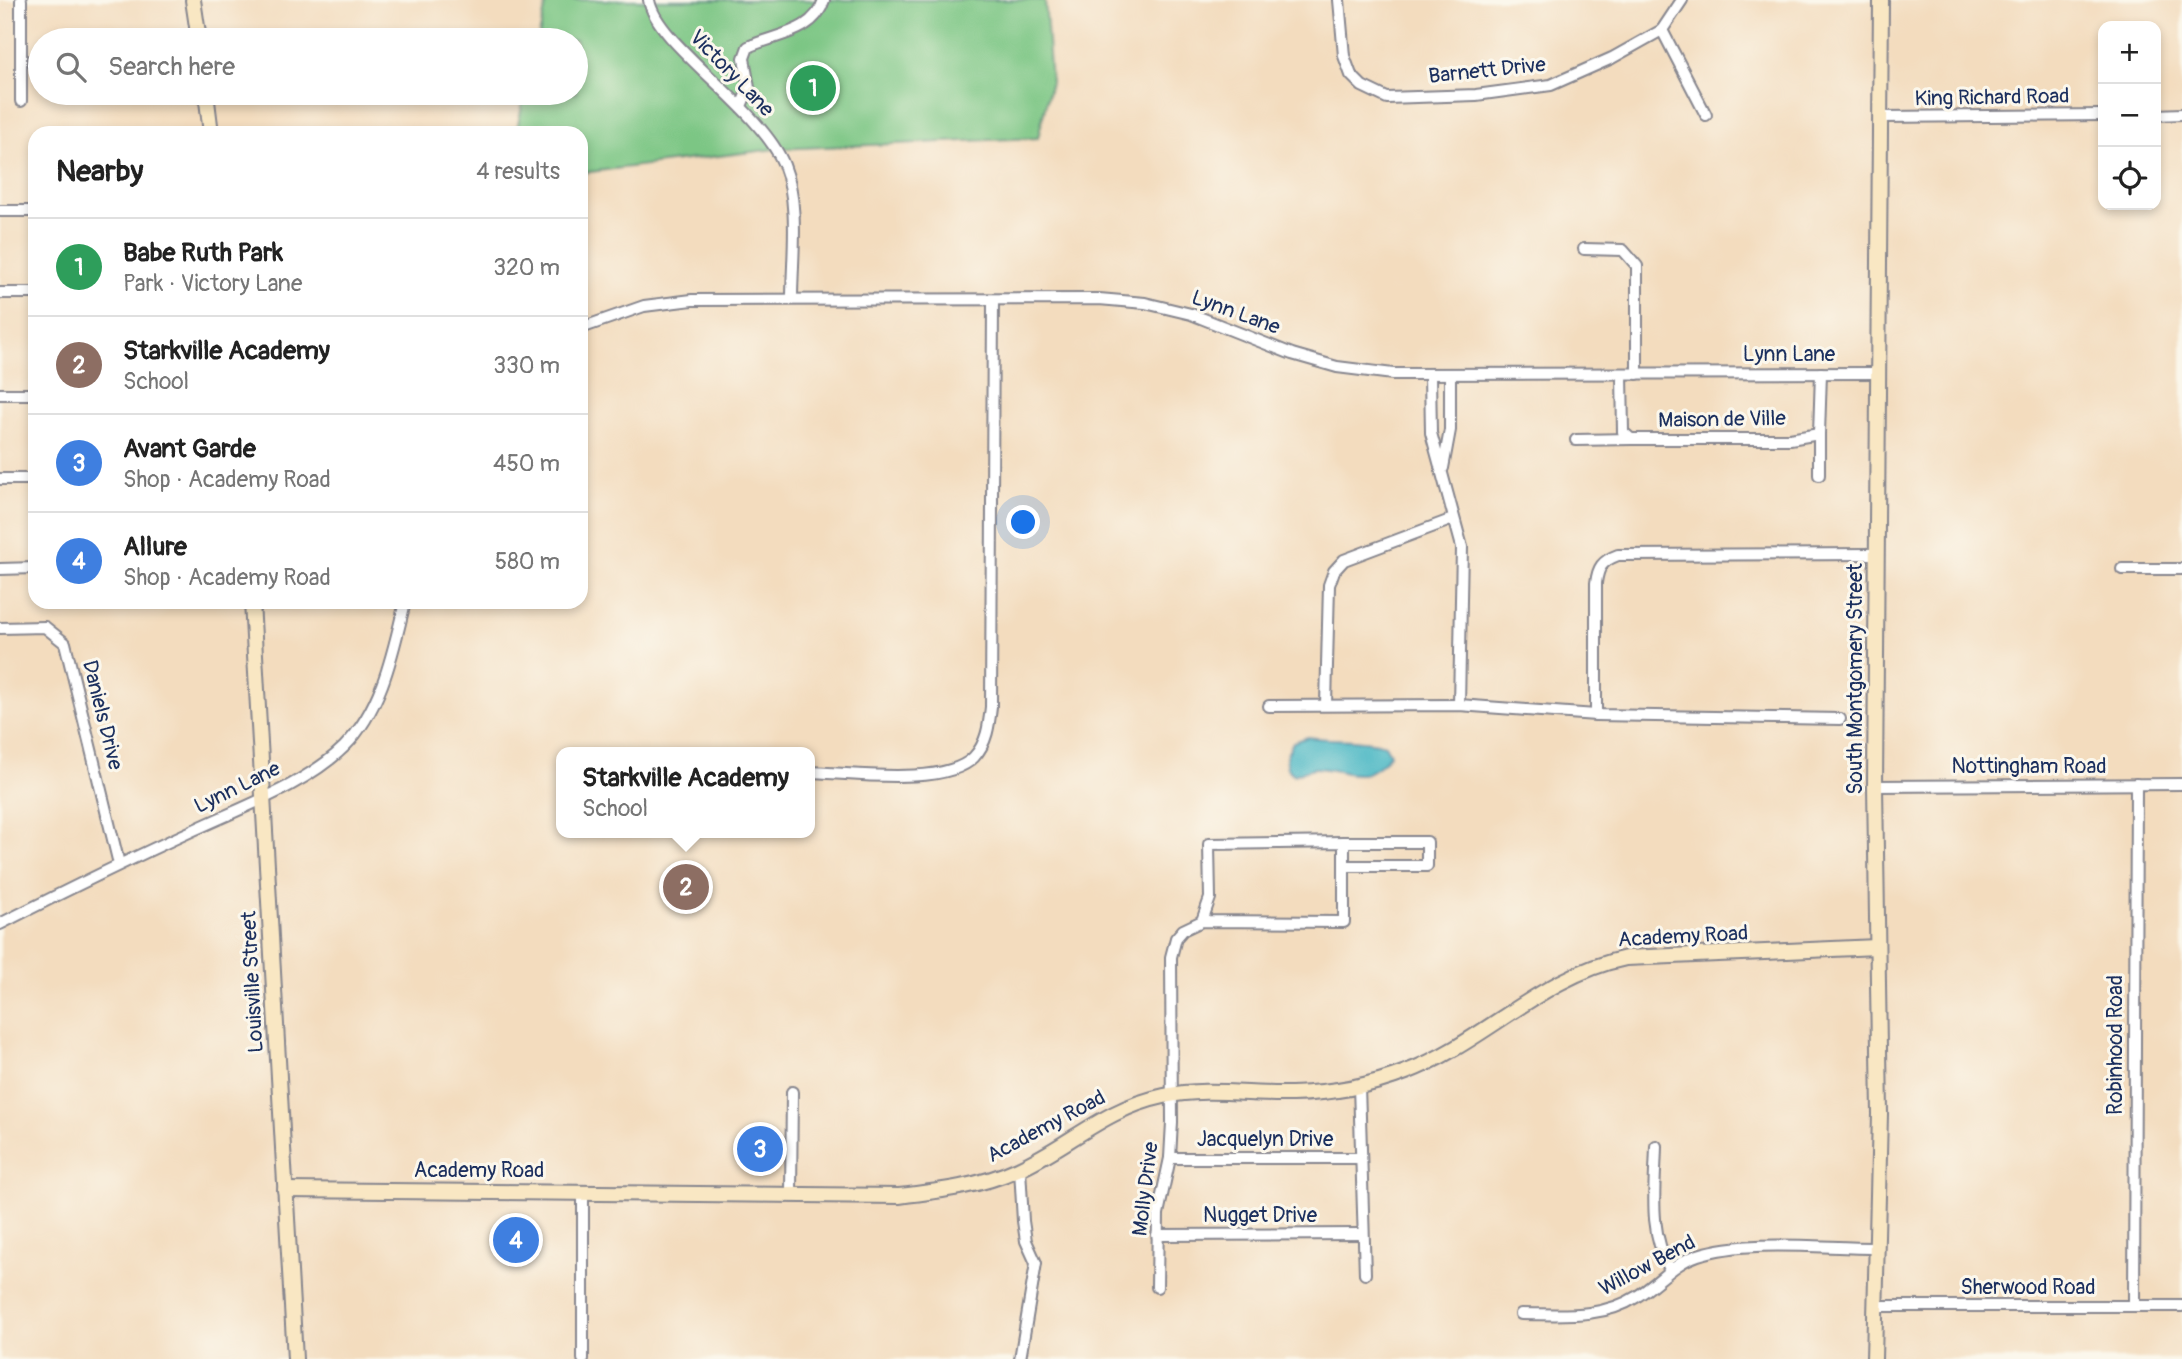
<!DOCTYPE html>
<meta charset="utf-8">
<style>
:root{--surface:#fff;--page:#f2f2f2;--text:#222;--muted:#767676;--line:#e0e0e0;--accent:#c8321e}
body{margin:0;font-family:Pangolin,sans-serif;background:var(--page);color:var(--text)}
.controls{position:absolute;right:21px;top:21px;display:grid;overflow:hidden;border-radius:14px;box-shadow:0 4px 10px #0003}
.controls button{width:63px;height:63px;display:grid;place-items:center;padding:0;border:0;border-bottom:2px solid var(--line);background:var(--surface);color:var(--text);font:35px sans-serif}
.you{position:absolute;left:1024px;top:523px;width:24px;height:24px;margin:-18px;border:5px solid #fff;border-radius:50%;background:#1a73e8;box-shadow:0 0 0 10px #1a73e833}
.badge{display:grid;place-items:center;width:46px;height:46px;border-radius:50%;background:var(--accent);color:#fff;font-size:23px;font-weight:700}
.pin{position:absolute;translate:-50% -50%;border:4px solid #fff;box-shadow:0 2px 7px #0006}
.popup{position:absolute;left:556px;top:747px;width:259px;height:91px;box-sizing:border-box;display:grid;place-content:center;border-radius:14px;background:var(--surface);filter:drop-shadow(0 2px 5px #0005);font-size:23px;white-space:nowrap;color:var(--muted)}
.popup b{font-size:26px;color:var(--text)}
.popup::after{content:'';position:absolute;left:50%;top:100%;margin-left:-14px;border:14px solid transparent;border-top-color:var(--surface)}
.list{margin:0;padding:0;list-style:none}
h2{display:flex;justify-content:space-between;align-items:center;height:91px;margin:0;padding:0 28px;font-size:30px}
h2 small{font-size:23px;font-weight:400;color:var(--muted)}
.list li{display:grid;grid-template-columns:46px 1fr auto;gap:21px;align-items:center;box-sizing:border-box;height:98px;padding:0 28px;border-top:2px solid var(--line)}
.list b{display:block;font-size:26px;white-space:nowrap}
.list p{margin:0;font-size:23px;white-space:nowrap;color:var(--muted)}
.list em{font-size:23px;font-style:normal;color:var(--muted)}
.icon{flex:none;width:38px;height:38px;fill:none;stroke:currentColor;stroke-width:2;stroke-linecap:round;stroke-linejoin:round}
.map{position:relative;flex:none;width:2182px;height:1359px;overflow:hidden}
.search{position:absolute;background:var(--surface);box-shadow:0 4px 10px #0003;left:28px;top:28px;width:560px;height:77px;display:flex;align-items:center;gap:18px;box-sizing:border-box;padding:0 24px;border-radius:38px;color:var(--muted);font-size:26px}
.panel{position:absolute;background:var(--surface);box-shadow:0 4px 10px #0003;left:28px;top:126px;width:560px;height:483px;border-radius:21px}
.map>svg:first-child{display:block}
.green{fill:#7cc684;stroke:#4c7a71;stroke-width:2}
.water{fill:#4bb8c5;stroke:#337492;stroke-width:2}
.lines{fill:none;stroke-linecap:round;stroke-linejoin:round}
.street-casing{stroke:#87868e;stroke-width:14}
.secondary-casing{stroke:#87868e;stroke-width:18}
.street{stroke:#fff;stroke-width:10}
.secondary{stroke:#f9e7c3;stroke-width:14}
.labels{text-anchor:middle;stroke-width:6;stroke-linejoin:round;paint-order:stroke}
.street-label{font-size:21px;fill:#1b2f5e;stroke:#fbf7ec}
</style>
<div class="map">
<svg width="2182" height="1359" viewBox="0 0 2182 1359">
<rect width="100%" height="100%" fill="#fbf7ec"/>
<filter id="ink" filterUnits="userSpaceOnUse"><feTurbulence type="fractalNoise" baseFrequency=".0143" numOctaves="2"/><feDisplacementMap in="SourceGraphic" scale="14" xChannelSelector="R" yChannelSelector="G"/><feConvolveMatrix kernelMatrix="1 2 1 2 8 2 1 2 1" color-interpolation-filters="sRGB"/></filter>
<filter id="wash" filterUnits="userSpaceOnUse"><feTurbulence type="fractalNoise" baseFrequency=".00686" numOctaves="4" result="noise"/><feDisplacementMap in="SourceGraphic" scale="28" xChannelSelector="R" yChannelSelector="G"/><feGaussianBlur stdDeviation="1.57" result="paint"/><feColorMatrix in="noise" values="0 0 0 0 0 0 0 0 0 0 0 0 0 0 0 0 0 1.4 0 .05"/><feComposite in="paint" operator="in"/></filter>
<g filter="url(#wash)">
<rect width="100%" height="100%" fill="#f3dcbe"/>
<polygon class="green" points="547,0 1045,0 1051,82 1038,138 775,149 581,173 581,133 516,133 525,93 576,93 576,40 538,40"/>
<path class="water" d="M 1308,737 C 1332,741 1365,738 1385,745 L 1390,754 C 1363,789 1347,768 1315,768 C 1309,768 1300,773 1294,775 L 1287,768 L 1286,757 L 1293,742 Z"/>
</g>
<g filter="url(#ink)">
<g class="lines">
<g class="street-casing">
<g id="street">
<path d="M 649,0 C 656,44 761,108 784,165 C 800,205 792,257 792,299"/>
<polyline points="1339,0 1344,56 1351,75 1362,86 1387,98 1476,95 1551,85 1612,58 1662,30 1682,0"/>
<polyline points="1662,30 1706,115"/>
<polyline points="21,101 21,0"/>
<path d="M 741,106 L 749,88 L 744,58 L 748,47 C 776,34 814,33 824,0"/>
<polyline points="2156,115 2182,114"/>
<polyline points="1882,117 2103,115"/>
<polyline points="0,211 35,211"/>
<polyline points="1584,249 1623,250 1637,266 1637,374"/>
<polyline points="0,293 35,293"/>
<polyline points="581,328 644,306 692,300 1099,299 1145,303 1191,314 1292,354 1337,367 1393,374 1879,373"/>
<polyline points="1622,374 1623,432 1631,439 1790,439 1819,434 1821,373"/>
<polyline points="1430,375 1431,433 1462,547 1459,705"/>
<polyline points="0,394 35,394"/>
<polyline points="1819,434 1819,475"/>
<polyline points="1576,440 1631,439"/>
<polyline points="1443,468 1450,430 1450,376"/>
<polyline points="0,479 35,479"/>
<polyline points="0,569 35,568"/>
<polyline points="2122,569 2182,569"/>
<polyline points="0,628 45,627 65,643 119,864"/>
<polyline points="1326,705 1329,585 1334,571 1344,560 1453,519"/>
<polyline points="1269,706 1459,705 1596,715 1840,719"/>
<path d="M 1596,715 L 1596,583 C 1598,567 1602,561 1618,555 L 1877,554"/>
<path d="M 810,772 C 849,773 946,787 974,757 C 987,743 989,725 991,707 L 993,300"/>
<polyline points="1875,786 2182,784"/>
<polyline points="1344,842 1427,842 1427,866 1344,866"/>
<path d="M 0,924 C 65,891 130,859 196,829 C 245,806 305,785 344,747 C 382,709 393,652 405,602"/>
<polyline points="1359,1086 1365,1274"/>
<path d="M 1656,1146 C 1655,1189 1648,1231 1670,1269"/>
<polyline points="1170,1158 1360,1158"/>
<polyline points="791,1193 792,1092"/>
<polyline points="1157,1235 1362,1234"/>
<polyline points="1157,1287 1158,1214 1170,1158 1172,1122 1171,957 1176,938 1183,930 1202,921 1344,922 1344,842 1209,844 1210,898 1202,921"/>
<polyline points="1874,1306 2182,1306"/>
<polyline points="2134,1306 2136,784"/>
<path d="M 1521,1314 C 1560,1314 1602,1319 1636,1297 C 1658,1284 1673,1263 1698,1255 C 1749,1239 1821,1248 1875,1248"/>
<polyline points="583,1359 583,1192"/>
<polyline points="1020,1359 1036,1263 1026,1241 1023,1221 1020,1169"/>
</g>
</g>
<g class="secondary-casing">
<g id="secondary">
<polyline points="193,0 199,40"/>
<polyline points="206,93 211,133"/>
<polyline points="252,602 295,1359"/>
<path d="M 285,1190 L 899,1196 C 940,1191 981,1186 1018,1169 C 1070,1146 1103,1109 1164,1096 C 1206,1087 1250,1095 1292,1094 C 1330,1093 1370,1086 1406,1072 C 1484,1043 1542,975 1626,958 L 1877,947"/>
<polyline points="1874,1359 1880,1114 1875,786 1881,0"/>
</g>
</g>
<use href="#street" class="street"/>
<use href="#secondary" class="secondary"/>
</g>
</g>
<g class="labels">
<g class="street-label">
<text transform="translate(1487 70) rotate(-6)" y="7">Barnett Drive</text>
<text transform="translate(732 73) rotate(46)" y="7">Victory Lane</text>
<text transform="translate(1992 97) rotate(-1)" y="7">King Richard Road</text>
<text transform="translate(1236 312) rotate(20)" y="7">Lynn Lane</text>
<text x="1789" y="361">Lynn Lane</text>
<text transform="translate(1722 419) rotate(-1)" y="7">Maison de Ville</text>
<text transform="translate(1855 679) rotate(-90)" y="7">South Montgomery Street</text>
<text transform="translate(103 715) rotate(76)" y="7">Daniels Drive</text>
<text x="2029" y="773">Nottingham Road</text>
<text transform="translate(237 787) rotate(-26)" y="7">Lynn Lane</text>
<text transform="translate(1683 936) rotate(-3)" y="7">Academy Road</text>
<text transform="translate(252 982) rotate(-93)" y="7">Louisville Street</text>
<text transform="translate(2115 1045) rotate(-90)" y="7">Robinhood Road</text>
<text transform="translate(1046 1126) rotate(-28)" y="7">Academy Road</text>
<text x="1265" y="1146">Jacquelyn Drive</text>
<text x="479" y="1177">Academy Road</text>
<text transform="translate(1145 1189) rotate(-83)" y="7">Molly Drive</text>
<text x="1260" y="1222">Nugget Drive</text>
<text transform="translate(1647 1265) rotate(-28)" y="7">Willow Bend</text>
<text x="2028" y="1294">Sherwood Road</text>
</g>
</g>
</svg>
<div class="controls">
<button>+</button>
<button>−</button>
<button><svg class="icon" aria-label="locate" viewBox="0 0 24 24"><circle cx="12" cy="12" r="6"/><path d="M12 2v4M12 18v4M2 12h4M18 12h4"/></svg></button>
</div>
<div class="you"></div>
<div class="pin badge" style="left:813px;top:88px;background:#2e9e5b">1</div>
<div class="pin badge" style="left:686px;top:887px;background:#8d6e63">2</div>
<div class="popup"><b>Starkville Academy</b>School</div>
<div class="pin badge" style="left:760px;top:1149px;background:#3f7fe0">3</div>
<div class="pin badge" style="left:516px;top:1240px;background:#3f7fe0">4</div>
<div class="search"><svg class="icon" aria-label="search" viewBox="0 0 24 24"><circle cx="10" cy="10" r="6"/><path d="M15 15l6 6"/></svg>Search here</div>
<section class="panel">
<h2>Nearby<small>4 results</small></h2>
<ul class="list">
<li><span class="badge" style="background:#2e9e5b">1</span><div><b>Babe Ruth Park</b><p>Park · Victory Lane</p></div><em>320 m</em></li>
<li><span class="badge" style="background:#8d6e63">2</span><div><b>Starkville Academy</b><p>School</p></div><em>330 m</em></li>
<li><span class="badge" style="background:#3f7fe0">3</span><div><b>Avant Garde</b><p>Shop · Academy Road</p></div><em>450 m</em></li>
<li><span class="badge" style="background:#3f7fe0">4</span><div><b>Allure</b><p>Shop · Academy Road</p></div><em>580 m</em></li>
</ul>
</section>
</div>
